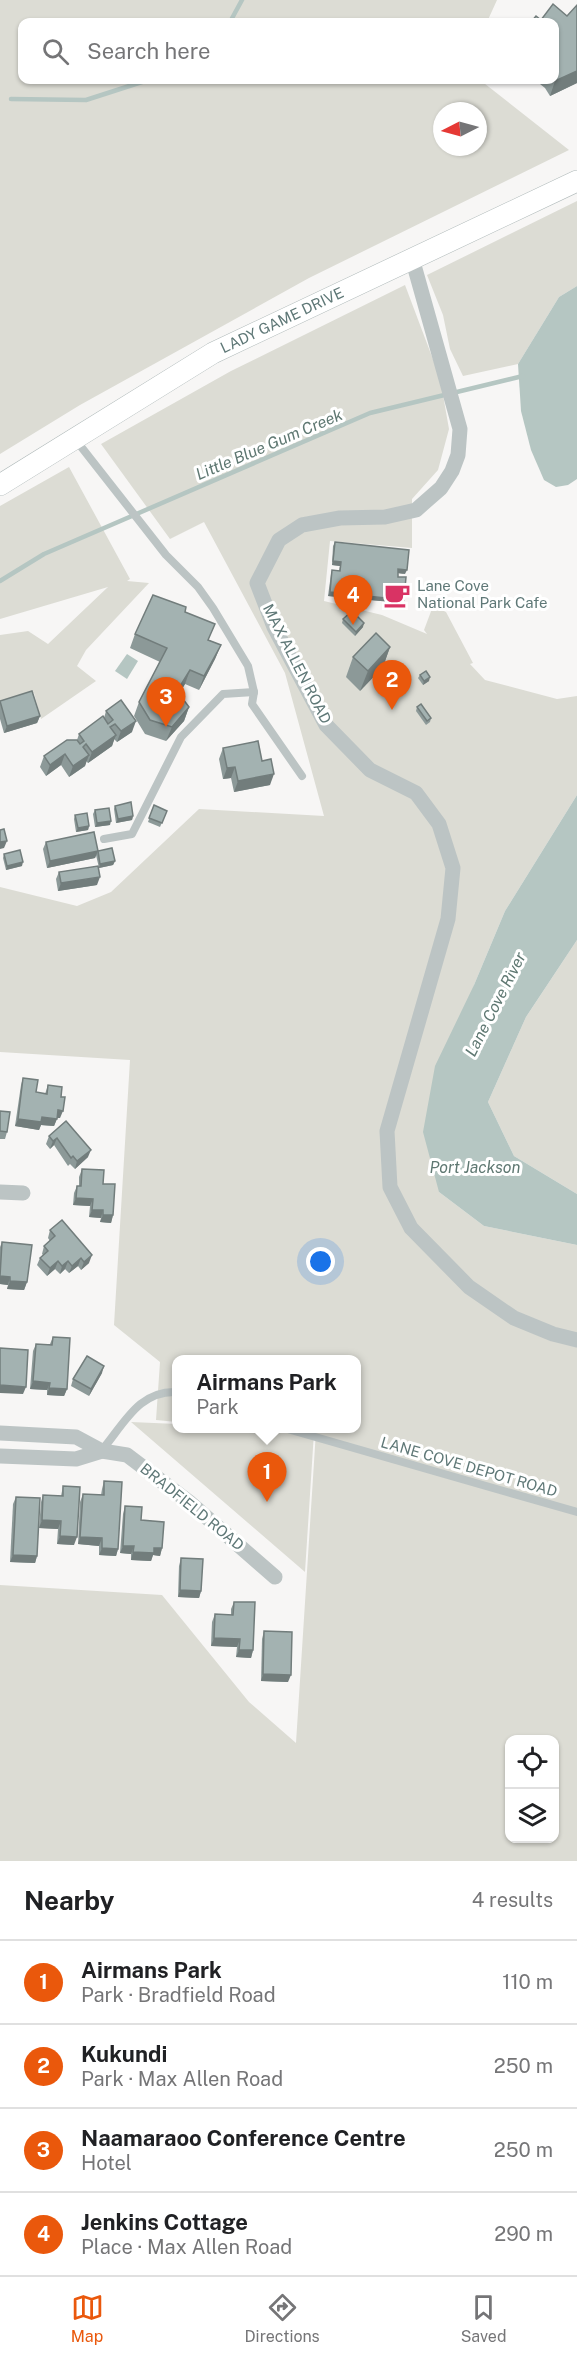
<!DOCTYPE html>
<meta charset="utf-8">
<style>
:root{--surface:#fff;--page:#f6f6f6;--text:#202124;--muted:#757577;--line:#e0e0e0;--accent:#ea580c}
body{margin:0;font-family:"Public Sans",sans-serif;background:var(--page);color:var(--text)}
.controls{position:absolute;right:18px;bottom:18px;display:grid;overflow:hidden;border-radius:12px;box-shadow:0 2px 4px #0004}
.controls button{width:54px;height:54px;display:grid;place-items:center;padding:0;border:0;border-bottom:2px solid var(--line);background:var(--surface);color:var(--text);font:30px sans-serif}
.compass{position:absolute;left:433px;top:102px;width:54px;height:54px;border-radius:50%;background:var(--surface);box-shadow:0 2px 4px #0004;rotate:264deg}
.you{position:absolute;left:321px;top:1262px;width:21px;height:21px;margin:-15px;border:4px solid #fff;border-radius:50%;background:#1a73e8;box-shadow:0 0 0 9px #1a73e833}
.badge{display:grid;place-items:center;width:39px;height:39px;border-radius:50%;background:var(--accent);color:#fff;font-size:20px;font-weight:700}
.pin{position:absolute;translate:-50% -50px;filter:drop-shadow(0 2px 3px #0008)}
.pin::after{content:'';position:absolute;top:32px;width:21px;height:18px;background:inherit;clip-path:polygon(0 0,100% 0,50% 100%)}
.popup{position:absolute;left:172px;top:1355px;width:189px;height:78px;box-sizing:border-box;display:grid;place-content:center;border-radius:12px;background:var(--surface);filter:drop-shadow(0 2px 4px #0005);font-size:20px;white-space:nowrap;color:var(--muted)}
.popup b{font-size:22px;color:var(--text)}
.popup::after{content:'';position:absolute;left:50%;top:100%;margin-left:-12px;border:12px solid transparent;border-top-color:var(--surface)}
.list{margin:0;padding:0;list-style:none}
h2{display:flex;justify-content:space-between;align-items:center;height:78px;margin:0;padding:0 24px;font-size:26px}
h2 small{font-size:20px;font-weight:400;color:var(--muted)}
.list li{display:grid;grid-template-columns:39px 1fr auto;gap:18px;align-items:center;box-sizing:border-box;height:84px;padding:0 24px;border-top:2px solid var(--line)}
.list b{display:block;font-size:22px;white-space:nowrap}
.list p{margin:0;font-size:20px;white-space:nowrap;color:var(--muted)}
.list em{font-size:20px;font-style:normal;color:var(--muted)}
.icon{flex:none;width:33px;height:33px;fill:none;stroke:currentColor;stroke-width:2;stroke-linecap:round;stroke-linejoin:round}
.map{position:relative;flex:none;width:577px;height:1861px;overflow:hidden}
.search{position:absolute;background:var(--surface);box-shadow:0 2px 4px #0004;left:18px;right:18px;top:18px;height:66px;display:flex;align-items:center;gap:15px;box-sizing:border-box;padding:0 21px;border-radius:12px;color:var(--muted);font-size:22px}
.sheet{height:414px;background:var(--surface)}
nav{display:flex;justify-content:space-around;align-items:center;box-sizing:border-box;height:84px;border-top:2px solid var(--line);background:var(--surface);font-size:16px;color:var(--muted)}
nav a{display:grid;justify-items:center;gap:3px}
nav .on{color:var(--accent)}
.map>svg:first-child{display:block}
.green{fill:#dcdcd4;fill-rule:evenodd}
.water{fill:#b5c6c2}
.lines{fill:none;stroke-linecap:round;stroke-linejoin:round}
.stream{stroke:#b5c6c2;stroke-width:4.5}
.secondary-casing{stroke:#afb9b9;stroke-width:22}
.lane{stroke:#bcc4c4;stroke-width:8}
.street{stroke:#bcc4c4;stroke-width:15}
.secondary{stroke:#fff;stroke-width:21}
.wall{fill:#8c9998}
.shaded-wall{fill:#727d7c}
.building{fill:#a3b2b1;stroke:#727d7c;stroke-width:1.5}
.labels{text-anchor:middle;stroke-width:6;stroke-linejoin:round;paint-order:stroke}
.street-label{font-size:15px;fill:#5f7877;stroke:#fff}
.poi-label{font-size:15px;fill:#5f7877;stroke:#fff;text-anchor:start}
.water-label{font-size:16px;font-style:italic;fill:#5f7872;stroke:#fff}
</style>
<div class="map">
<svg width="577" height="1861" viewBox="0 0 577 1861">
<rect width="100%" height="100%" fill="#f7f6f5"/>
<g class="green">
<path d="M 0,0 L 497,0 L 487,22 L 22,22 L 22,80 L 480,80 L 569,150 L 309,278 L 80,405 L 0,454 ZM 442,111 L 478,111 L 478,147 L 442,147 Z"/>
<polygon points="577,201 577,286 559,297 518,364 463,376 450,349 443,315 427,275"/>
<path d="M 405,285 L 440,378 L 449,429 L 438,470 L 412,499 L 412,548 L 330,541 L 324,601 L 382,615 L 427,634 L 424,630 L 433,606 L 446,612 L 473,663 L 470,664 L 485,680 L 557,699 L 577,696 L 577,795 L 505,911 L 474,985 L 439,1192 L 484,1226 L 577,1245 L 577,1861 L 0,1861 L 0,1585 L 162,1595 L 249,1702 L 296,1743 L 316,1431 L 282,1429 L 357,1428 L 357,1360 L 177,1360 L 177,1422 L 156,1420 L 160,1362 L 114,1325 L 130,1060 L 0,1052 L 0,887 L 77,906 L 111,892 L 199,809 L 324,816 L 285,673 L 204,522 L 170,539 L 101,444 L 231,371 ZM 510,1740 L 554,1740 L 554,1838 L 510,1838 Z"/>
<polygon points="69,467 130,579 127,581 149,583 86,650 77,666 96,681 41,719 34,693 0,703 0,635 28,631 48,644 108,587 0,619 0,506"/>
<polygon points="577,940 577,1194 514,1156 488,1102 526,1017"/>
<polygon points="131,1422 177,1424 177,1428 252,1428 314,1432 305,1572"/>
</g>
<g class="water">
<polygon points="577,286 577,479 568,485 556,487 544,480 531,450 521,411 518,364 559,297"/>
<polygon points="127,654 138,661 127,679 115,671"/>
<polygon points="577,795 577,940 526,1017 488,1102 514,1156 577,1194 577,1245 484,1226 439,1192 423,1132 435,1066 474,985 505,911"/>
</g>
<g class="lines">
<g class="stream">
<polyline points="230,22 242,0"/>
<polyline points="11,99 86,100 148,80"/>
<polyline points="0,581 44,554 370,413 523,376"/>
</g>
<g class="secondary-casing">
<g id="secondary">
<path id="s1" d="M 0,485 L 213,353 L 577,181"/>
</g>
</g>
<g class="lane">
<polyline points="75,439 166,555 198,587 213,608 248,666 254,692 252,704 302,776"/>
<polyline points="104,839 132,834 181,737 223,694 254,692"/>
<polyline points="284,1428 577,1512"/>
<path d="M 102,1450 C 124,1424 139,1390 177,1392"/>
</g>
<g class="street">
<polyline points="412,258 460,429 458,455 452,471 441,488 416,510 385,517 340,518 302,525 279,540 257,583 274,627 326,725 370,770 416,793 439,824 453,868 448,919 387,1131 390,1187 411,1228 469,1287 514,1318 553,1334 577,1340"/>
<polyline points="0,1192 23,1193"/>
<polyline points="0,1433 76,1437 102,1451 127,1455 189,1502 275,1577"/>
<polyline points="0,1456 76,1459 102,1451"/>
</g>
<use href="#secondary" class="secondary"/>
</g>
<g class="wall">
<polygon points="567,16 577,83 550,96 545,88 535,80 555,80 541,20"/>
<polygon points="335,542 405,574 398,573 398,577 404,600 402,603 328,596 331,574 332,570 339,571 340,566 332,565 333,546"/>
<polygon points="185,612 209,640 221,645 215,659 199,690 185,684 179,694 189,707 184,721 166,741 145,734 134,716 139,702 160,662 130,648 135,634"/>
<polygon points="343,619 363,627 355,636 342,623"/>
<polygon points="390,647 383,667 360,691 346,677 353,657"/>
<polygon points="420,675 429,681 423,685 418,678"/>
<polygon points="398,677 392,687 387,683 388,679"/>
<polygon points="0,701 40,716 37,723 4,733 0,719"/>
<polygon points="417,707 431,718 430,722 426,725 416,711"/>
<polygon points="106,711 132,732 117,742 114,739 112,746 88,763 86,761 85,766 69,777 61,765 46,776 40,767 44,756 77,740 79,734 104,718"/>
<polygon points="223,748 262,761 270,785 234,792 231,778 223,779 219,759"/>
<polygon points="154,805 167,811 160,827 148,822"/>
<polygon points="115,806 133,816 132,820 116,823 114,809"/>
<polygon points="95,810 110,825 95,827 93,814"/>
<polygon points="75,815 89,826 88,830 76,832 74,819"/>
<polygon points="46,842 98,850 115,861 113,865 99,868 96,855 95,858 47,868 43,849"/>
<polygon points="4,854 22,866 6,870 3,858"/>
<polygon points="59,872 97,885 58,891 56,879"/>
<polygon points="23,1078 36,1092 45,1094 48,1085 61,1097 60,1118 57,1118 54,1126 41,1125 39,1130 15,1126 21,1085"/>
<polygon points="0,1111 7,1132 5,1139 0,1139"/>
<polygon points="66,1121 88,1157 75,1169 70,1164 68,1166 54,1145 50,1149 46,1144 49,1136"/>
<polygon points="82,1169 103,1184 113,1215 111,1223 100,1222 101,1218 89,1217 90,1206 73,1205 74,1193 77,1186 79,1186 79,1177"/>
<polygon points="50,1230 89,1263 81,1270 78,1266 69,1273 65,1269 60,1274 55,1269 47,1276 37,1265 40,1258 43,1255 42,1254 44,1246 50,1241 48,1238"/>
<polygon points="2,1242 27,1282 24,1290 7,1289 8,1285 0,1284 0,1247"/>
<polygon points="53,1337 67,1389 64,1396 47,1395 47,1390 30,1389 33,1351 36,1344 50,1344"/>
<polygon points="102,1373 89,1396 71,1386 73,1379"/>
<polygon points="104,1481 118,1549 116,1556 99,1555 99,1546 78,1544 80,1502 83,1494 101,1495 102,1489"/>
<polygon points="63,1486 74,1545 57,1544 58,1529 39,1528 41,1502 43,1495 61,1496"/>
<polygon points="16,1497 37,1556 35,1563 10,1562 13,1504"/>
<polygon points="125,1506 141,1520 162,1548 160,1556 153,1555 151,1561 131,1560 131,1554 120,1553 123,1514"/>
<polygon points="181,1558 201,1591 199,1598 178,1597 179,1566"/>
<polygon points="234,1602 253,1650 251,1658 236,1657 237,1647 211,1646 212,1622 215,1614 231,1615 231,1609"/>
<polygon points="264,1631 288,1682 261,1681 262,1639"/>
</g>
<g class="shaded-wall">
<polygon points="577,71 577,83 550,96 555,81"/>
<polygon points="333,561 341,562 340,566 332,565"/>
<polygon points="398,569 407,570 405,574 397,573"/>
<polygon points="330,592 404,600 402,603 328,596"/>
<polygon points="364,623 363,627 355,636 356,632"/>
<polygon points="221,645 215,659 199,690 204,676"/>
<polygon points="390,647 383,667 360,691 368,671"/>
<polygon points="190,670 185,684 172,706 177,691"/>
<polygon points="430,677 429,681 423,685 424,681"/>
<polygon points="189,707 184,721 166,741 172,727"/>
<polygon points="40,716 37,723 4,733 7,726"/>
<polygon points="136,721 132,732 117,742 121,731"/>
<polygon points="116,735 112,746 88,763 92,752"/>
<polygon points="65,754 61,765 46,776 50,765"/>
<polygon points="89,755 85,766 69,777 73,766"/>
<polygon points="235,767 231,778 223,779 227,768"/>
<polygon points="274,774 270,785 234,792 238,781"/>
<polygon points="133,816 132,820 116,823 118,819"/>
<polygon points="111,821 110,825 95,827 97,823"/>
<polygon points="89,826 88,830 76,832 78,828"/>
<polygon points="7,841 4,848 0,849 0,842"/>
<polygon points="98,851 95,858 47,868 50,861"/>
<polygon points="115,861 113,865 99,868 100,864"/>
<polygon points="23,862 22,866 6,870 7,866"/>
<polygon points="100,877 97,885 58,891 61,883"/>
<polygon points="58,1110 63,1111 60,1118 56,1118"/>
<polygon points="42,1117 57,1119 54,1126 41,1125 39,1130 15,1126 18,1119"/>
<polygon points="57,1138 54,1145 50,1149 53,1141"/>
<polygon points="91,1150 88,1157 75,1169 77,1161"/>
<polygon points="76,1198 93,1199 90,1206 73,1205"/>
<polygon points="92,1210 103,1210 101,1218 89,1217"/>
<polygon points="103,1215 113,1215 111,1223 100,1222"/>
<polygon points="92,1255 89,1263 81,1270 84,1262"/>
<polygon points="81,1258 78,1266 69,1273 72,1266"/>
<polygon points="58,1261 55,1269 47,1276 50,1268"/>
<polygon points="68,1261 65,1269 60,1274 62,1266"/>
<polygon points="0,1276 10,1277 8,1285 0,1284"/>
<polygon points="10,1281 27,1282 24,1290 7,1289"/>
<polygon points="104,1366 102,1373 89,1396 91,1389"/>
<polygon points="33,1381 50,1383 47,1390 30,1389"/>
<polygon points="0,1385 26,1387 23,1394 0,1393"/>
<polygon points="49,1388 67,1389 64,1396 47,1395"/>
<polygon points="42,1520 61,1521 58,1529 39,1528"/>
<polygon points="60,1536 77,1537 74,1545 57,1544"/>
<polygon points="80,1537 102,1538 99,1546 78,1544"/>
<polygon points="123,1546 134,1546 131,1554 120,1553"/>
<polygon points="102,1548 118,1549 116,1556 99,1555"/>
<polygon points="154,1548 162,1548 160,1556 153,1555 151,1561 131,1560 133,1552"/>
<polygon points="13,1555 37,1556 35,1563 10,1562"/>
<polygon points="180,1590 201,1591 199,1598 178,1597"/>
<polygon points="214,1638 240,1639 237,1647 211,1646"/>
<polygon points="239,1650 253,1650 251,1658 236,1657"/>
<polygon points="263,1674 291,1675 288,1682 261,1681"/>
</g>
<g class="building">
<polygon points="553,4 567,16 577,5 577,71 555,81 554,80 555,22 531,22 536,16 541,20"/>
<polygon points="335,542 409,550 407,570 398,569 398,577 406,577 404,600 330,592 332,570 340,571 341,562 333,561"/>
<polygon points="153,595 186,607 185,612 215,624 208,640 221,645 204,676 190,670 177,691 189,707 172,727 150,720 139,702 167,648 135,634"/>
<polygon points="352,611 364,623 356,632 343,619"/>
<polygon points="376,633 390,647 368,671 353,657"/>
<polygon points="426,671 430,677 424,681 420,675"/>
<polygon points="393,673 398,677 394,683 388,679"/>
<polygon points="32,691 40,716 7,726 0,701"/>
<polygon points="121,700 136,721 121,731 115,724 110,727 116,735 92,752 86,744 83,747 89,755 73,766 65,754 50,765 44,756 67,740 77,740 80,744 84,741 79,734 103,716 108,724 113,720 106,711"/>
<polygon points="421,704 431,718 427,721 417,707"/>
<polygon points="258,741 262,761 271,759 274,774 238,781 235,767 227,768 223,748"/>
<polygon points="131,802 133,816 118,819 115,806"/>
<polygon points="154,805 167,811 162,823 149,818"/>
<polygon points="109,808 111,821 97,823 95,810"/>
<polygon points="87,813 89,826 78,828 75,815"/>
<polygon points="4,829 7,841 0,842 0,830"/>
<polygon points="94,832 98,851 50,861 46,842"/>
<polygon points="112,848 115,861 100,864 98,851"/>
<polygon points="20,850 23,862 7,866 4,854"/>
<polygon points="98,866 100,877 61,883 59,872"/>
<polygon points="23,1078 38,1080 36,1092 47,1094 48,1085 62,1087 61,1097 65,1097 63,1111 58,1110 57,1119 42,1117 41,1122 18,1119"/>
<polygon points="0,1111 10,1112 7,1132 0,1131"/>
<polygon points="66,1121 91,1150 77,1161 73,1156 71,1158 57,1138 53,1141 49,1136"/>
<polygon points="82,1169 104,1170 103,1184 115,1184 113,1215 103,1215 103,1210 92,1210 93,1199 76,1198 77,1186 81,1186"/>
<polygon points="62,1220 92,1255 84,1262 81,1258 72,1266 68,1261 62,1266 58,1261 50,1268 40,1258 48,1251 44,1246 55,1236 50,1230"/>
<polygon points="2,1242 32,1245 27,1282 10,1281 10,1277 0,1276"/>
<polygon points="53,1337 70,1338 67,1389 49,1388 50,1383 33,1381 36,1344 52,1345"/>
<polygon points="0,1348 28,1350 26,1387 0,1385"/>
<polygon points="87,1356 104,1366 91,1389 73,1379"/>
<polygon points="104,1481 122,1482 118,1549 102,1548 102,1538 80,1537 83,1494 104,1495"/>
<polygon points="63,1486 80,1487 77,1537 60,1536 61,1521 42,1520 43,1495 63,1496"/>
<polygon points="16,1497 40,1498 37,1556 13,1555"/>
<polygon points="125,1506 142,1507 141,1520 164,1522 162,1548 154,1548 154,1553 133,1552 134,1546 123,1546"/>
<polygon points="181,1558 203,1559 201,1591 180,1590"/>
<polygon points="234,1602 255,1602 253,1650 239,1650 240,1639 214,1638 215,1614 233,1615"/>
<polygon points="264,1631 292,1632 291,1675 263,1674"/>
</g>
<defs>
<g id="cafe-bare" transform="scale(2.07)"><path d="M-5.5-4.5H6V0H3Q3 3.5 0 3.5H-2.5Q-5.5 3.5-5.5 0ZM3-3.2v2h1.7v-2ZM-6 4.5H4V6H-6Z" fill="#d93364" stroke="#fff" stroke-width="2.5" paint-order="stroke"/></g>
</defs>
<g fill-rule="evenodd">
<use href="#cafe-bare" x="397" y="595"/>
</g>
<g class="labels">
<g class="street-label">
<text dy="5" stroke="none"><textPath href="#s1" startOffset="327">LADY GAME DRIVE</textPath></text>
<text transform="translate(297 664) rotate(63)" y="5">MAX ALLEN ROAD</text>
<text transform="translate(469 1467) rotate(16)" y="5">LANE COVE DEPOT ROAD</text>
<text transform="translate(192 1507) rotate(39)" y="5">BRADFIELD ROAD</text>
</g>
<g class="poi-label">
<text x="417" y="591">Lane Cove<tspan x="417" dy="17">National Park Cafe</tspan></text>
</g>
<g class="water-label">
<text transform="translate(269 444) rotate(-23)" y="6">Little Blue Gum Creek</text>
<text transform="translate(495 1004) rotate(-63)" y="6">Lane Cove River</text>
<text x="475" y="1173">Port Jackson</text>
</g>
</g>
</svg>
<div class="controls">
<button><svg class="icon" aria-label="locate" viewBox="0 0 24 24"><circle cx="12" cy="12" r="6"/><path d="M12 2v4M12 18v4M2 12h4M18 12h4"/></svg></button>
<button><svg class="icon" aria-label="layers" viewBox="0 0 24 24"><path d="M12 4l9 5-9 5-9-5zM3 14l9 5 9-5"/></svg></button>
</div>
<svg class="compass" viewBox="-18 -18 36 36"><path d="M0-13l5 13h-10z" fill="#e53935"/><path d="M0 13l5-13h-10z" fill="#757577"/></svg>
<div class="you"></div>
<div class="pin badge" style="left:267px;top:1502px">1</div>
<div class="popup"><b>Airmans Park</b>Park</div>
<div class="pin badge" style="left:392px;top:710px">2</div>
<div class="pin badge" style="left:166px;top:727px">3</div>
<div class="pin badge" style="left:353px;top:625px">4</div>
<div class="search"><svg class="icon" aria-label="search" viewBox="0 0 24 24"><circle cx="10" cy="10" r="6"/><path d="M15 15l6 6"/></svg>Search here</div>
</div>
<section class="sheet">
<h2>Nearby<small>4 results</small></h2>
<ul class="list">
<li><span class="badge">1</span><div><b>Airmans Park</b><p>Park · Bradfield Road</p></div><em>110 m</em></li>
<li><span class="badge">2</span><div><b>Kukundi</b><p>Park · Max Allen Road</p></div><em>250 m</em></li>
<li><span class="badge">3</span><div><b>Naamaraoo Conference Centre</b><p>Hotel</p></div><em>250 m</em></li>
<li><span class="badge">4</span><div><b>Jenkins Cottage</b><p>Place · Max Allen Road</p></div><em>290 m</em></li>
</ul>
</section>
<nav>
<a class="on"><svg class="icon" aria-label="map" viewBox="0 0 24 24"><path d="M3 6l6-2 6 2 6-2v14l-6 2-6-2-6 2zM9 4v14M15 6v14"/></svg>Map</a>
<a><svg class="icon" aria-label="directions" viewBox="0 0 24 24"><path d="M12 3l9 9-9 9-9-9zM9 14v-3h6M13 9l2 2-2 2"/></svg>Directions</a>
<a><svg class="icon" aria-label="saved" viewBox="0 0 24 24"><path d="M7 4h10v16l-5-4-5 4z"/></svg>Saved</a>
</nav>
